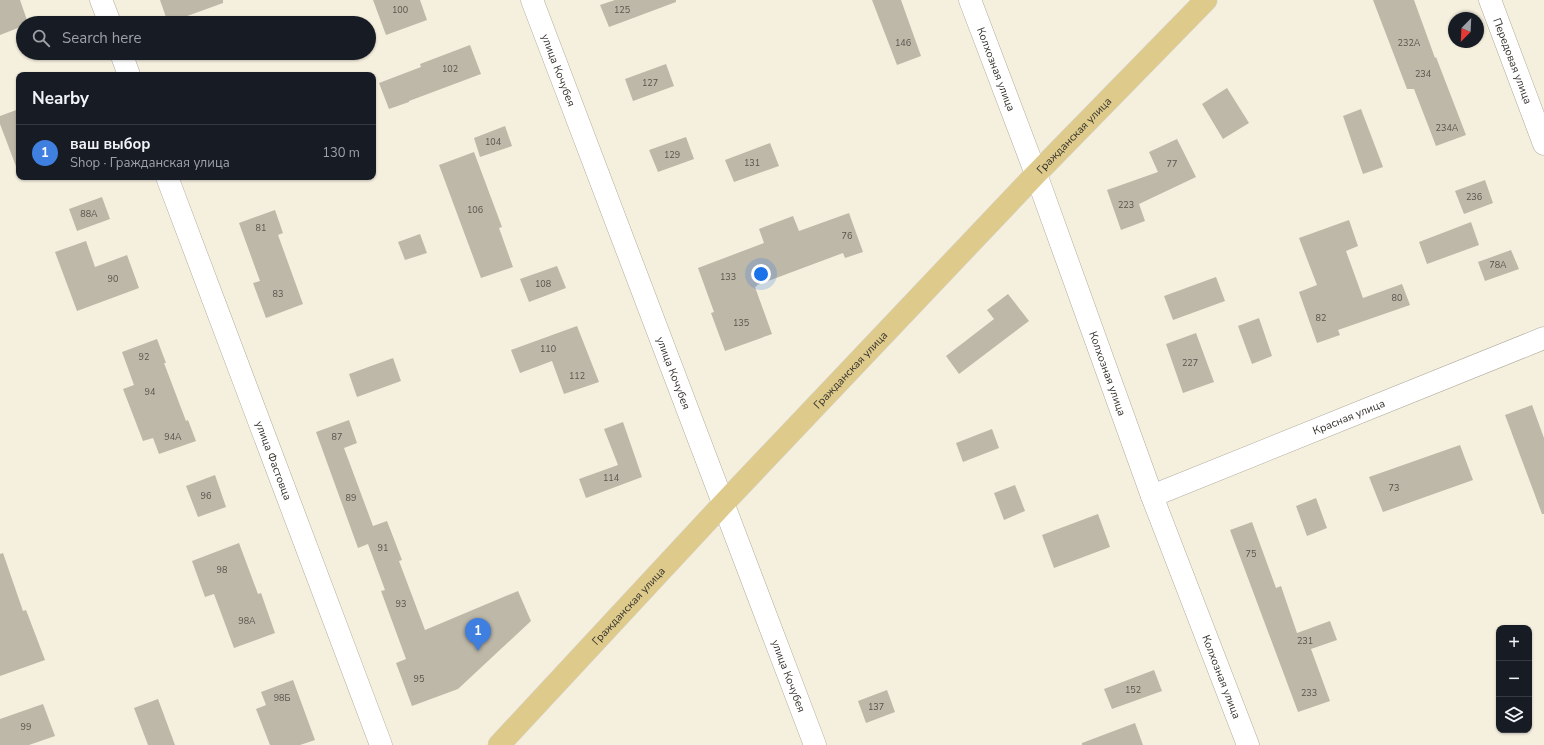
<!DOCTYPE html>
<meta charset="utf-8">
<style>
:root{--surface:#171b24;--page:#20242c;--text:#f1f3f6;--muted:#9ea1a6;--line:#363941;--accent:#bbb19e}
body{margin:0;font-family:"Nunito Sans",sans-serif;background:var(--page);color:var(--text)}
.controls{position:absolute;right:12px;bottom:12px;display:grid;overflow:hidden;border-radius:8px;box-shadow:0 1px 3px #0004}
.controls button{width:36px;height:36px;display:grid;place-items:center;padding:0;border:0;border-bottom:1px solid var(--line);background:var(--surface);color:var(--text);font:20px sans-serif}
.compass{position:absolute;left:1448px;top:12px;width:36px;height:36px;border-radius:50%;background:var(--surface);box-shadow:0 1px 3px #0004;rotate:204deg}
.you{position:absolute;left:761px;top:274px;width:14px;height:14px;margin:-10px;border:3px solid #fff;border-radius:50%;background:#1a73e8;box-shadow:0 0 0 6px #1a73e833}
.badge{display:grid;place-items:center;width:26px;height:26px;border-radius:50%;background:var(--accent);color:#fff;font-size:13px;font-weight:700}
.pin{position:absolute;translate:-50% -33px;filter:drop-shadow(0 1px 2px #0008)}
.pin::after{content:'';position:absolute;top:21px;width:14px;height:12px;background:inherit;clip-path:polygon(0 0,100% 0,50% 100%)}
.list{margin:0;padding:0;list-style:none}
h2{display:flex;justify-content:space-between;align-items:center;height:52px;margin:0;padding:0 16px;font-size:17px}
h2 small{font-size:13px;font-weight:400;color:var(--muted)}
.list li{display:grid;grid-template-columns:26px 1fr auto;gap:12px;align-items:center;box-sizing:border-box;height:56px;padding:0 16px;border-top:1px solid var(--line)}
.list b{display:block;font-size:15px;white-space:nowrap}
.list p{margin:0;font-size:13px;white-space:nowrap;color:var(--muted)}
.list em{font-size:13px;font-style:normal;color:var(--muted)}
.icon{flex:none;width:22px;height:22px;fill:none;stroke:currentColor;stroke-width:2;stroke-linecap:round;stroke-linejoin:round}
.map{position:relative;flex:none;width:1544px;height:745px;overflow:hidden}
.search{position:absolute;background:var(--surface);box-shadow:0 1px 3px #0004;left:16px;top:16px;width:360px;height:44px;display:flex;align-items:center;gap:10px;box-sizing:border-box;padding:0 14px;border-radius:22px;color:var(--muted);font-size:15px}
.panel{position:absolute;background:var(--surface);box-shadow:0 1px 3px #0004;left:16px;top:72px;width:360px;height:108px;border-radius:8px}
.map>svg:first-child{display:block}
.building{fill:#beb8a9}
.lines{fill:none;stroke-linecap:round;stroke-linejoin:round}
.minor-casing{stroke:#b2ac9d;stroke-width:23}
.major-casing{stroke:#d7d6d5;stroke-width:23}
.minor{stroke:#fff;stroke-width:22}
.major{stroke:#decb8c;stroke-width:22}
.labels{text-anchor:middle;stroke-width:4;stroke-linejoin:round;paint-order:stroke}
.number-label{font-size:9px;fill:#58544c}
.street-label{font-size:11px;fill:#36332d;stroke:#fff}
</style>
<div class="map">
<svg width="1544" height="745" viewBox="0 0 1544 745">
<rect width="100%" height="100%" fill="#f5efde"/>
<g class="building">
<polygon points="0,0 20,0 28,23 23,23 23,26 0,35"/>
<polygon points="160,0 223,0 223,3 168,23"/>
<polygon points="373,0 420,0 427,20 386,35"/>
<polygon points="615,0 676,0 676,2 609,27 600,5"/>
<polygon points="872,0 901,0 921,56 897,65"/>
<polygon points="1373,0 1414,0 1435,58 1436,57 1466,135 1436,146 1414,89 1407,89"/>
<polygon points="470,45 481,74 409,101 409,102 389,109 379,83 421,67 420,64"/>
<polygon points="666,64 674,86 633,101 625,79"/>
<polygon points="1227,88 1249,123 1223,139 1202,104"/>
<polygon points="19,109 19,169 17,169 0,124 0,116"/>
<polygon points="1361,109 1383,167 1363,174 1343,116"/>
<polygon points="505,126 512,146 480,157 474,138"/>
<polygon points="686,137 694,159 658,172 649,150"/>
<polygon points="1177,139 1196,177 1139,204 1145,221 1121,230 1107,190 1158,172 1149,152"/>
<polygon points="770,143 779,166 734,182 725,160"/>
<polygon points="474,152 502,227 499,228 513,267 481,278 439,165"/>
<polygon points="1485,180 1493,203 1464,214 1455,191"/>
<polygon points="102,197 110,219 77,231 69,209"/>
<polygon points="275,210 283,233 278,235 303,304 266,318 253,283 260,281 239,223"/>
<polygon points="849,213 863,252 845,258 843,253 757,285 757,286 755,287 772,334 725,351 711,313 714,312 698,268 764,243 759,229 793,216 799,231"/>
<polygon points="1349,220 1358,246 1346,251 1363,298 1402,284 1410,305 1338,330 1340,335 1317,343 1299,292 1317,285 1299,238"/>
<polygon points="1471,222 1479,245 1427,264 1419,242"/>
<polygon points="420,234 427,253 405,260 398,242"/>
<polygon points="86,241 95,267 127,255 139,288 77,311 55,252"/>
<polygon points="1511,250 1519,269 1485,281 1478,262"/>
<polygon points="557,266 566,288 529,302 520,279"/>
<polygon points="1216,277 1225,301 1173,320 1164,296"/>
<polygon points="1008,294 1029,321 959,374 946,356 994,319 987,310"/>
<polygon points="1259,318 1272,356 1252,364 1238,326"/>
<polygon points="577,326 599,382 564,394 552,361 520,373 511,350"/>
<polygon points="1196,333 1214,382 1183,393 1166,344"/>
<polygon points="157,339 166,363 164,363 186,421 188,420 196,441 159,454 153,438 143,441 123,389 134,385 122,352"/>
<polygon points="393,358 401,381 357,397 349,374"/>
<polygon points="1532,405 1544,438 1544,514 1542,514 1505,415"/>
<polygon points="349,420 357,443 344,448 373,526 387,521 402,560 399,561 425,630 518,591 531,621 458,689 412,706 396,663 406,659 381,591 385,590 368,544 358,548 316,432"/>
<polygon points="623,422 642,477 586,498 579,479 618,465 604,429"/>
<polygon points="992,429 999,448 963,462 956,443"/>
<polygon points="1460,445 1473,480 1383,512 1369,477"/>
<polygon points="215,475 226,507 198,517 186,486"/>
<polygon points="1015,485 1025,511 1004,520 994,493"/>
<polygon points="1316,498 1327,528 1307,536 1296,506"/>
<polygon points="1098,514 1110,547 1054,568 1042,535"/>
<polygon points="1252,522 1276,588 1281,586 1297,633 1330,621 1337,640 1311,649 1330,701 1298,712 1230,530"/>
<polygon points="239,543 258,594 261,593 275,633 234,648 214,594 205,597 192,561"/>
<polygon points="3,553 23,611 26,610 45,660 0,676 0,554"/>
<polygon points="1154,670 1162,691 1112,709 1104,689"/>
<polygon points="293,680 315,740 300,745 270,745 256,709 266,705 261,692"/>
<polygon points="887,690 895,712 866,723 858,701"/>
<polygon points="158,699 175,745 148,745 134,708"/>
<polygon points="43,704 55,736 29,745 0,745 0,719"/>
<polygon points="1135,723 1143,745 1082,745 1082,743"/>
</g>
<g class="lines">
<g class="minor-casing">
<g id="minor">
<polyline points="101,0 110,23"/>
<path id="s1" d="M 532,0 L 815,745"/>
<path id="s2" d="M 970,0 L 1036,174 L 1152,496 L 1248,745"/>
<path id="s3" d="M 1490,0 L 1544,144"/>
<polyline points="121,53 129,75"/>
<path id="s4" d="M 167,177 L 381,745"/>
<path id="s5" d="M 1152,496 L 1544,338"/>
</g>
</g>
<g class="major-casing">
<g id="major">
<path id="s6" d="M 499,745 L 723,504 L 1036,174 L 1206,0"/>
</g>
</g>
<use href="#minor" class="minor"/>
<use href="#major" class="major"/>
</g>
<g class="labels">
<g class="number-label">
<text x="400" y="13">100</text>
<text x="622" y="13">125</text>
<text x="903" y="46">146</text>
<text x="1409" y="46">232А</text>
<text x="450" y="72">102</text>
<text x="1423" y="77">234</text>
<text x="650" y="86">127</text>
<text x="1447" y="131">234А</text>
<text x="493" y="145">104</text>
<text x="672" y="158">129</text>
<text x="752" y="166">131</text>
<text x="1172" y="167">77</text>
<text x="1474" y="200">236</text>
<text x="1126" y="208">223</text>
<text x="475" y="213">106</text>
<text x="89" y="217">88А</text>
<text x="261" y="231">81</text>
<text x="847" y="239">76</text>
<text x="1498" y="268">78А</text>
<text x="728" y="280">133</text>
<text x="113" y="282">90</text>
<text x="543" y="287">108</text>
<text x="278" y="297">83</text>
<text x="1397" y="301">80</text>
<text x="1321" y="321">82</text>
<text x="741" y="326">135</text>
<text x="548" y="352">110</text>
<text x="144" y="360">92</text>
<text x="1190" y="366">227</text>
<text x="577" y="379">112</text>
<text x="150" y="395">94</text>
<text x="173" y="440">94А</text>
<text x="337" y="440">87</text>
<text x="611" y="481">114</text>
<text x="1394" y="491">73</text>
<text x="206" y="499">96</text>
<text x="351" y="501">89</text>
<text x="383" y="551">91</text>
<text x="1251" y="557">75</text>
<text x="222" y="573">98</text>
<text x="401" y="607">93</text>
<text x="247" y="624">98А</text>
<text x="1305" y="644">231</text>
<text x="419" y="682">95</text>
<text x="1133" y="693">152</text>
<text x="1309" y="696">233</text>
<text x="282" y="701">98Б</text>
<text x="876" y="710">137</text>
<text x="26" y="730">99</text>
</g>
<g class="street-label">
<text dy="4" stroke="none"><textPath href="#s3" startOffset="65">Передовая улица</textPath></text>
<text dy="4" stroke="none"><textPath href="#s2" startOffset="74">Колхозная улица</textPath></text>
<text dy="4" stroke="none"><textPath href="#s1" startOffset="75">улица Кочубея</textPath></text>
<text dy="4" stroke="none"><textPath href="#s6" startOffset="838">Гражданская улица</textPath></text>
<text dy="4" stroke="none"><textPath href="#s6" startOffset="514">Гражданская улица</textPath></text>
<text dy="4" stroke="none"><textPath href="#s1" startOffset="399">улица Кочубея</textPath></text>
<text dy="4" stroke="none"><textPath href="#s2" startOffset="398">Колхозная улица</textPath></text>
<text dy="4" stroke="none"><textPath href="#s5" startOffset="212">Красная улица</textPath></text>
<text dy="4" stroke="none"><textPath href="#s4" startOffset="303">улица Фастовца</textPath></text>
<text dy="4" stroke="none"><textPath href="#s6" startOffset="190">Гражданская улица</textPath></text>
<text dy="4" stroke="none"><textPath href="#s1" startOffset="723">улица Кочубея</textPath></text>
<text dy="4" stroke="none"><textPath href="#s2" startOffset="722">Колхозная улица</textPath></text>
</g>
</g>
</svg>
<div class="controls">
<button>+</button>
<button>−</button>
<button><svg class="icon" aria-label="layers" viewBox="0 0 24 24"><path d="M12 4l9 5-9 5-9-5zM3 14l9 5 9-5"/></svg></button>
</div>
<svg class="compass" viewBox="-18 -18 36 36"><path d="M0-13l5 13h-10z" fill="#e53935"/><path d="M0 13l5-13h-10z" fill="#9ea1a6"/></svg>
<div class="you"></div>
<div class="pin badge" style="left:478px;top:651px;background:#3f7fe0">1</div>
<div class="search"><svg class="icon" aria-label="search" viewBox="0 0 24 24"><circle cx="10" cy="10" r="6"/><path d="M15 15l6 6"/></svg>Search here</div>
<section class="panel">
<h2>Nearby<small></small></h2>
<ul class="list">
<li><span class="badge" style="background:#3f7fe0">1</span><div><b>ваш выбор</b><p>Shop · Гражданская улица</p></div><em>130 m</em></li>
</ul>
</section>
</div>
